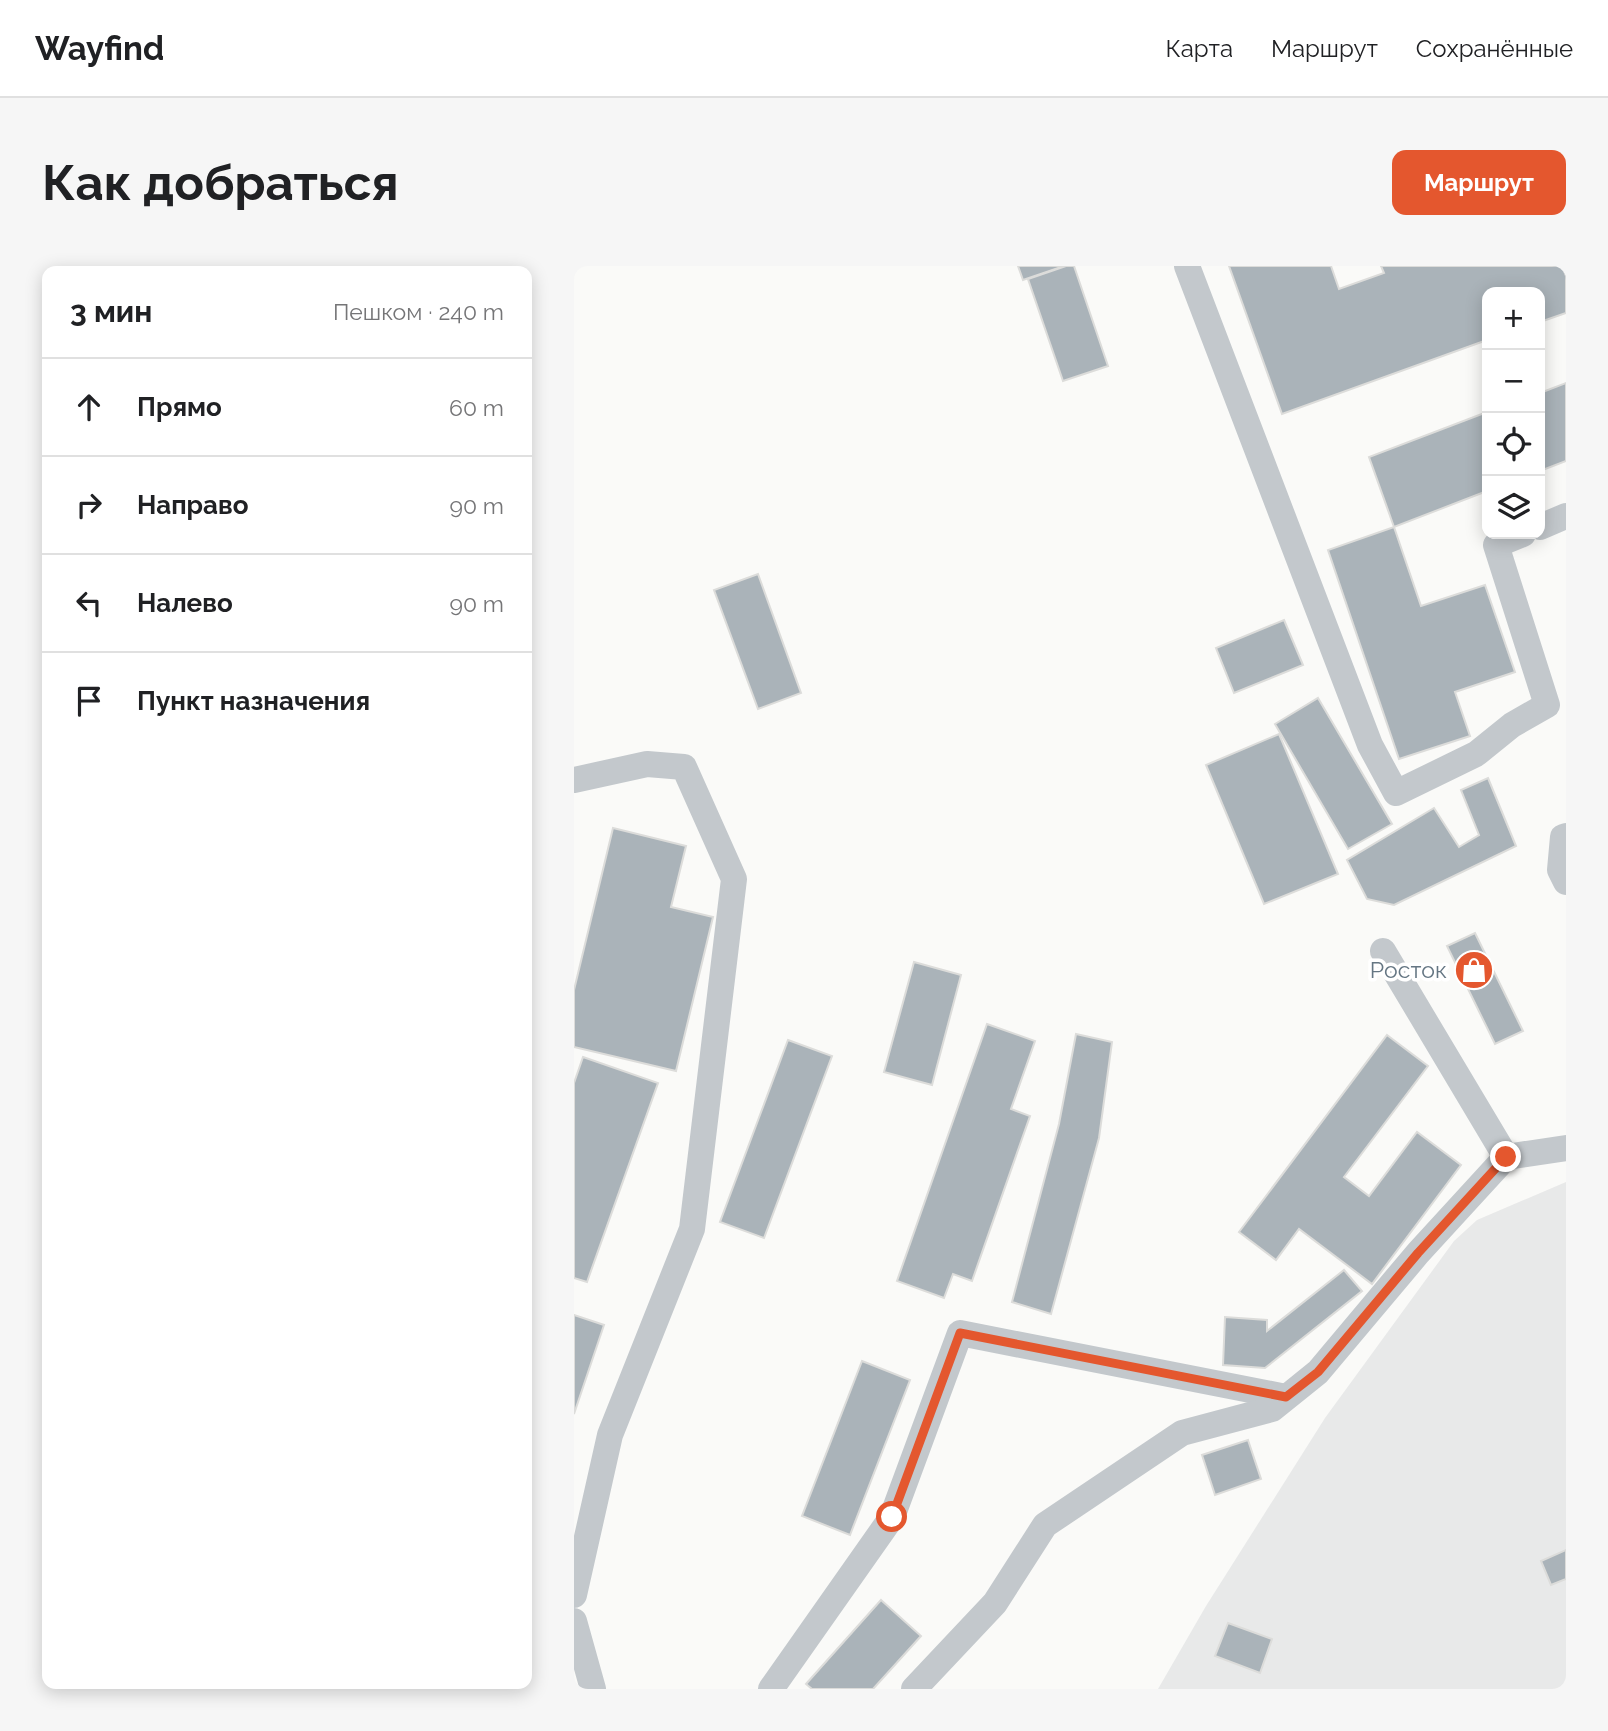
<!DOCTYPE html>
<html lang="ru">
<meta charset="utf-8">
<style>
:root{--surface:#fff;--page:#f6f6f6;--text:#202124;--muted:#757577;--line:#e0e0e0;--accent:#e4572e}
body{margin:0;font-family:Raleway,sans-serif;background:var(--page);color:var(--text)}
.controls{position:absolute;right:21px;top:21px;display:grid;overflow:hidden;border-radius:14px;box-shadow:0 4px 18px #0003}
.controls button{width:63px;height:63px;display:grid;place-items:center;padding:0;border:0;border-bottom:2px solid var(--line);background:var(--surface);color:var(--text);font:35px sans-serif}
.stop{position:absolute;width:21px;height:21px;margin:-16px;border:5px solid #e4572e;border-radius:50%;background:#fff}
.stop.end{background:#e4572e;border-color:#fff;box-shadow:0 2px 7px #0008}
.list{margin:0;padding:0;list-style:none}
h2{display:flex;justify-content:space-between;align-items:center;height:91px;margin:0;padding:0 28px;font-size:30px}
h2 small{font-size:23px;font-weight:400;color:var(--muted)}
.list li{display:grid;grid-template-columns:46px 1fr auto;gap:21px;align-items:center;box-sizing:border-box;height:98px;padding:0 28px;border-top:2px solid var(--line)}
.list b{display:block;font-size:26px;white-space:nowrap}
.list em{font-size:23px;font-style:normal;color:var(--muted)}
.icon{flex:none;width:38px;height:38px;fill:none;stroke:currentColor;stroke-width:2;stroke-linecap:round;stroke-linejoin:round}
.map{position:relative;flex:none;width:992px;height:1423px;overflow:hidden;border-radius:14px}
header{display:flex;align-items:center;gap:42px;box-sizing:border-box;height:98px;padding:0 35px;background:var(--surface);border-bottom:2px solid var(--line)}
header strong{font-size:33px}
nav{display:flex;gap:38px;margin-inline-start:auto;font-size:24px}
.intro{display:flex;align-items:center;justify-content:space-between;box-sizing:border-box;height:168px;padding:0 42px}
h1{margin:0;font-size:49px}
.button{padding:18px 32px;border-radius:14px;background:var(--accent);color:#fff;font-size:24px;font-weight:700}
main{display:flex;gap:42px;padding:0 42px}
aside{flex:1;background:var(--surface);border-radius:14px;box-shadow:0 4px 18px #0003}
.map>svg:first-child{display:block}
.built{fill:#e8e9e9}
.building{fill:#aab3b9;stroke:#dcdcda;stroke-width:2}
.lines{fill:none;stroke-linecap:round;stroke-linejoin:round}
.minor{stroke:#c3c8cc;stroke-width:26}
.route{stroke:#e4572e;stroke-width:9}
.labels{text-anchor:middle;stroke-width:7;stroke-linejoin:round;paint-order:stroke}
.poi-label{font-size:23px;fill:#657683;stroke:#fff;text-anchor:end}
</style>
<header>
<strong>Wayfind</strong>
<nav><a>Карта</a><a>Маршрут</a><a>Сохранённые</a></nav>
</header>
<div class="intro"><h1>Как добраться</h1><a class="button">Маршрут</a></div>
<main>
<aside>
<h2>3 мин<small>Пешком · 240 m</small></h2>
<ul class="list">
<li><svg class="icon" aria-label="ahead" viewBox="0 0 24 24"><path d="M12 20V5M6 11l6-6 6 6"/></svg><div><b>Прямо</b></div><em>60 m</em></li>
<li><svg class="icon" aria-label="right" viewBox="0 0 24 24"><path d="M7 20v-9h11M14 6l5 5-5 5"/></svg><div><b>Направо</b></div><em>90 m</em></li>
<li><svg class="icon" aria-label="left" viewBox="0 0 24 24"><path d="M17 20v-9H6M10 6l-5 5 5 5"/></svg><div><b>Налево</b></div><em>90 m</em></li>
<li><svg class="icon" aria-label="arrive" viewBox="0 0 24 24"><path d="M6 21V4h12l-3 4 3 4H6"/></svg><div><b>Пункт назначения</b></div></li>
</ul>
</aside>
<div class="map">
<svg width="992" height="1423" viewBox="0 0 992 1423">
<rect width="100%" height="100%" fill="#fafaf8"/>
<polygon class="built" points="992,916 992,1423 584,1423 632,1340 751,1152 880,975 903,954"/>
<g class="building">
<polygon points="444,0 490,0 449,14"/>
<polygon points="492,0 500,0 534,100 489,115 454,13"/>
<polygon points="655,0 757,0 765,23 810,7 807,0 988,0 992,10 992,47 966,56 966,26 913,26 913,74 708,148"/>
<polygon points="992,117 992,195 966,205 966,127"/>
<polygon points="913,146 913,225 820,261 795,191"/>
<polygon points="820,261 847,340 911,319 941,406 881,426 896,470 825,493 754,284"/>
<polygon points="184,308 227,427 184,443 140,324"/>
<polygon points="710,354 729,399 660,427 642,382"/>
<polygon points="744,432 818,558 774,583 701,458"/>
<polygon points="705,468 764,608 690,638 632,499"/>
<polygon points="914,512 942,580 820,639 793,633 773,594 860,542 885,581 905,569 887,524"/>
<polygon points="39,562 112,580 97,641 139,651 102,805 0,781 0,724"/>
<polygon points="901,667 949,765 921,778 873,680"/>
<polygon points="340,696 387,709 358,819 310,806"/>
<polygon points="413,758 461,775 437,843 456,850 398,1015 379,1008 370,1032 323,1015"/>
<polygon points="502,768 538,776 525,872 477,1048 438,1036 485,858"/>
<polygon points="813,769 854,800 770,911 795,930 843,866 887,899 798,1018 725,963 702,994 665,966"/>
<polygon points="214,774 258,790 190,972 146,956"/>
<polygon points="9,791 84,817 13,1016 0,1012 0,817"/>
<polygon points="770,1004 788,1025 691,1102 649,1099 651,1051 693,1054 693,1065"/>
<polygon points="0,1049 30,1059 0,1148"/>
<polygon points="288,1095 336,1114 276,1269 228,1250"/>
<polygon points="674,1174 687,1213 641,1229 628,1189"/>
<polygon points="992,1284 992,1313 977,1319 967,1295"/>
<polygon points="307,1334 347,1370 299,1423 238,1423 232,1418"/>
<polygon points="654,1357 698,1373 686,1407 641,1390"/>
</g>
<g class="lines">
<g class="minor">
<polyline points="613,0 796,479 822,527 902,488 938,459 973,439 922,279 949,268"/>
<polyline points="966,261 992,250"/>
<polyline points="0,514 73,498 110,501 160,613 118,963 36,1169 0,1329"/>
<polyline points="992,570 989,571 986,604 992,616"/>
<polyline points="809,685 932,891 992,882"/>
<polyline points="0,1355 19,1423"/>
<polyline points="197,1423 318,1251 386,1067 712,1131"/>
<polyline points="340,1423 421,1337 471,1259 608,1167 698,1143 744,1106 844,987 932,891"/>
</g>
</g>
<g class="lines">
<polyline class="route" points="318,1251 386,1067 712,1131 744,1106 844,987 932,891"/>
</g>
<defs>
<g id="shop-disc" transform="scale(2.0125)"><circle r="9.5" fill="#e4572e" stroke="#fff"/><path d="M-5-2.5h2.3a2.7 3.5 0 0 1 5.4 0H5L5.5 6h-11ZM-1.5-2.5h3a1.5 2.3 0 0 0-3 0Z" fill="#fff"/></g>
</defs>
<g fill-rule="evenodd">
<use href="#shop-disc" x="900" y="704"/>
</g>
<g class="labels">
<g class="poi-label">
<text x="873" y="712">Росток</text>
</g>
</g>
</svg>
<div class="controls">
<button>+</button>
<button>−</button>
<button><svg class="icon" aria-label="locate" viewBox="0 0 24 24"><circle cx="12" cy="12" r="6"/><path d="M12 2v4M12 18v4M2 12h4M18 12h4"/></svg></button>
<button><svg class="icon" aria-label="layers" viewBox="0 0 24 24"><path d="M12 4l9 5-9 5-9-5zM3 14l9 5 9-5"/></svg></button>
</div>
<div class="stop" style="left:318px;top:1251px"></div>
<div class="stop end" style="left:932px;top:891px"></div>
</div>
</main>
